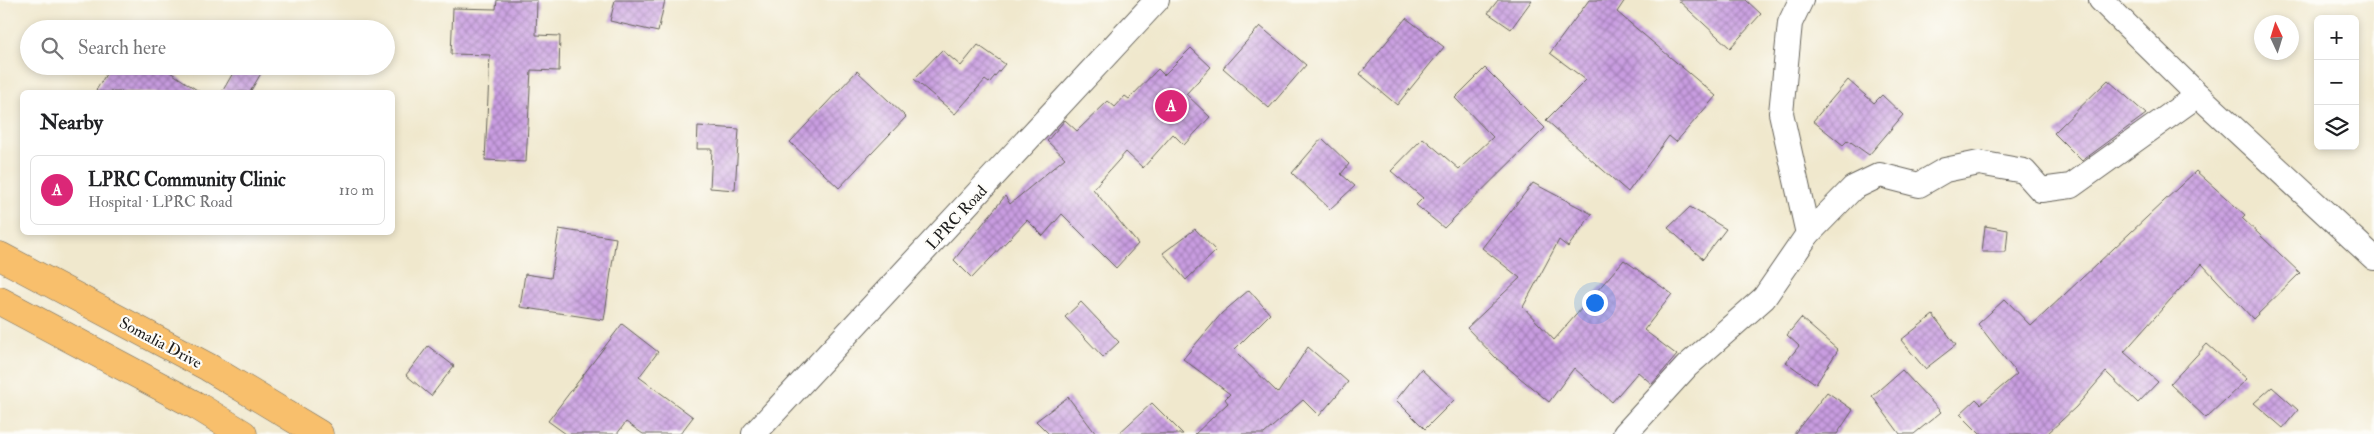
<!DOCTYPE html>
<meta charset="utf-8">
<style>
:root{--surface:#fff;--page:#f6f6f6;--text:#202124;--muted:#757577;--line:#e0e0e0;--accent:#db2777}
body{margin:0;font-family:"IM FELL Double Pica",serif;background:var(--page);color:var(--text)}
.controls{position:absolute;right:15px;top:15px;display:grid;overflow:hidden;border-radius:8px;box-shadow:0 2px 8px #0003}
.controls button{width:45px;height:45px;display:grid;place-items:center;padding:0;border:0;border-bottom:1px solid var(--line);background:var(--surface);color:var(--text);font:25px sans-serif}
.compass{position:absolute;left:2254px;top:15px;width:45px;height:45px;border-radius:50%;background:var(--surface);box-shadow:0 2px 8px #0003;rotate:356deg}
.you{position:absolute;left:1594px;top:302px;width:18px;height:18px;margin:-12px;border:4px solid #fff;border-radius:50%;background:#1a73e8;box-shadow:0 0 0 8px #1a73e833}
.badge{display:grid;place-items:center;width:32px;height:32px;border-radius:50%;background:var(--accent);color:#fff;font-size:16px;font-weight:700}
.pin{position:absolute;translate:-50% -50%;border:2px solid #fff;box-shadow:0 1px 5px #0006}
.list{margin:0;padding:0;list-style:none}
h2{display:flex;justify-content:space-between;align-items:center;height:65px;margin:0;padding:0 20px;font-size:21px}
h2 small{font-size:16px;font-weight:400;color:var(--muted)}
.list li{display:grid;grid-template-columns:32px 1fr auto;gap:15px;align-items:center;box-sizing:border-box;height:70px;margin:0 10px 10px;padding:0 10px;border:1px solid var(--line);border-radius:8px}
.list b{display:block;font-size:19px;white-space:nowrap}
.list p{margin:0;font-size:16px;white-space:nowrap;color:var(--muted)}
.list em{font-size:16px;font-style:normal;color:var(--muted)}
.icon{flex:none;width:28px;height:28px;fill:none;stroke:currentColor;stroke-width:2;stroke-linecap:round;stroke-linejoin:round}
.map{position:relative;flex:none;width:2374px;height:434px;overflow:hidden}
.search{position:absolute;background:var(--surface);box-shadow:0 2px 8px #0003;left:20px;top:20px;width:375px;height:55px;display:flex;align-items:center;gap:12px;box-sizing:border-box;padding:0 18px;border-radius:28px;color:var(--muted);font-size:19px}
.panel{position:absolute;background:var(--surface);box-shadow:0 2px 8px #0003;left:20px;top:90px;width:375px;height:145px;border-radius:8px}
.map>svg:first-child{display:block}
.building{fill:url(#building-cross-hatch)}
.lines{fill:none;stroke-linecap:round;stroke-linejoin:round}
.street-casing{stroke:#66635a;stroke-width:26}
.primary-casing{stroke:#66635a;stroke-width:29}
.street{stroke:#fff;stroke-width:24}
.primary{stroke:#f8bf6c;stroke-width:28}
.labels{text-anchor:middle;stroke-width:4.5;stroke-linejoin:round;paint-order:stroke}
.street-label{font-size:16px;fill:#1c1c1c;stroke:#fdfcf7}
</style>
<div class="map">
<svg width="2374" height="434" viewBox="0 0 2374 434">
<defs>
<pattern id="building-cross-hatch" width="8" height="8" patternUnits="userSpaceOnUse" patternTransform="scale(1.25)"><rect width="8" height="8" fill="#c99de1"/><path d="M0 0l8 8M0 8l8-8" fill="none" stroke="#a27fb6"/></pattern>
</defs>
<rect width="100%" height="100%" fill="#fdfcf7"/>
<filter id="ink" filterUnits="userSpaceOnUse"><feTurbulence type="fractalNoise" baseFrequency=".02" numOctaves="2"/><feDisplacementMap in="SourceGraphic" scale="10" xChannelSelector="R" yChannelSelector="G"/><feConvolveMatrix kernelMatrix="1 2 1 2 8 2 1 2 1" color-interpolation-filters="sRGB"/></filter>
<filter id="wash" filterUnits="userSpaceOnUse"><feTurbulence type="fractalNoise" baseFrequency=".0096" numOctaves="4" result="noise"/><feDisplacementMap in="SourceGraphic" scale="20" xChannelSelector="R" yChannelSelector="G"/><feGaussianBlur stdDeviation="1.12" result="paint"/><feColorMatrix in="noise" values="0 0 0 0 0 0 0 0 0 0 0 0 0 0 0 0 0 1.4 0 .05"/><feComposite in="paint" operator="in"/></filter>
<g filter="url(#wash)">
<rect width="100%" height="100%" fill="#f0e8cd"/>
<g id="blocks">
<g class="building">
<polygon points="497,0 537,0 536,35 560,36 559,71 531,70 526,162 485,160 490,55 451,54 453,8 496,9"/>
<polygon points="615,0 665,0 658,32 610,21"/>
<polygon points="1498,0 1532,0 1511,29 1488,13"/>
<polygon points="1589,0 1625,0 1617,12 1716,96 1676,142 1669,136 1628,192 1546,120 1586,80 1550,53"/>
<polygon points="1678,0 1746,0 1761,14 1730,48"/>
<polygon points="1406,18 1444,47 1397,105 1360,74"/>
<polygon points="1260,26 1306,65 1269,108 1223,68"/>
<polygon points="978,45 1005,64 989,83 985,80 955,114 914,79 942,50 961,66"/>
<polygon points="1191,48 1211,67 1186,94 1210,117 1184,145 1173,134 1143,168 1126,152 1093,189 1138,244 1116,268 1062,214 1043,236 1027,220 972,278 954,260 1005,196 1010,204 1065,158 1047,141 1065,120 1077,131 1108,101 1115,107 1125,96 1129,99 1158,69 1164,75"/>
<polygon points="111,66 161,66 200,92 95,92"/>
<polygon points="237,66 257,66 263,70 250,92 222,92"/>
<polygon points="1485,68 1545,128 1444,228 1416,205 1423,198 1391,171 1423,138 1459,169 1493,137 1455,98"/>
<polygon points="857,71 906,117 839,188 790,142"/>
<polygon points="1848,80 1874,103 1882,95 1903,115 1869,155 1848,140 1843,145 1813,121"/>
<polygon points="2108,80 2146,114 2082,161 2054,133"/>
<polygon points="698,126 739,129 735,190 710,188 712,149 697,149"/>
<polygon points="1322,138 1349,164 1341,174 1355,186 1330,209 1292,173"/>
<polygon points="2196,171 2245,215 2242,218 2300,273 2253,319 2202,264 2124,352 2158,382 2138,403 2106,372 2076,407 2047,434 1980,434 1960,414 1976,399 1981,404 2017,374 1978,324 2005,299 2031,326"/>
<polygon points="1533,183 1592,214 1568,247 1559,240 1523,307 1554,340 1624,260 1672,294 1644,330 1677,355 1652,384 1638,372 1612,402 1574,368 1549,402 1496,358 1467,328 1520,278 1482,248"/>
<polygon points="1690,207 1726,229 1703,259 1668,228"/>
<polygon points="1985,226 2008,230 2006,252 1982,252"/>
<polygon points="559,229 616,238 604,320 520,307 525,274 551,278"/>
<polygon points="1195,229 1216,251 1186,280 1163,253"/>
<polygon points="1249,290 1270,314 1234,350 1278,393 1308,347 1348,382 1319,416 1303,400 1264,434 1195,434 1228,403 1225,399 1230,394 1183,359 1222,313"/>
<polygon points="1081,302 1119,342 1103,357 1065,317"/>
<polygon points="1933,315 1956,345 1925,369 1901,340"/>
<polygon points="1801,318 1838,350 1816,384 1786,362 1799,346 1787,335"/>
<polygon points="622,324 658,352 639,377 693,417 680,434 643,434 626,422 617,434 566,434 548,421"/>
<polygon points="2207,344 2247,379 2206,418 2170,384"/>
<polygon points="428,346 454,366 431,396 406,375"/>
<polygon points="1421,369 1454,400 1425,429 1396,400"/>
<polygon points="1902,370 1941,412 1914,434 1900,434 1872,396"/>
<polygon points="2272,387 2298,410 2283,428 2254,403"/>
<polygon points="1827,392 1853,410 1837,434 1794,434"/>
<polygon points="1068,397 1096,434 1049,434 1036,421"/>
<polygon points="1152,403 1183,434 1118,434"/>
</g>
</g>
</g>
<g filter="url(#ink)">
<use href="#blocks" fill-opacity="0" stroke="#66635a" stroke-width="1"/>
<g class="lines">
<g class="street-casing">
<g id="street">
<polyline points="1801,0 1790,23 1781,113 1808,234"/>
<polyline points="2101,0 2198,95 2374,258"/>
<polyline points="754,434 1157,0"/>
<polyline points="1625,434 1687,366 1764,298 1808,234 1853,188 1880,175 1919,185 1945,170 1979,163 2024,171 2041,190 2071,186 2198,95"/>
</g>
</g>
<g class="primary-casing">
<g id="primary">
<polyline points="0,256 208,367 319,434"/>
<polyline points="0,301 199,407 243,434"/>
</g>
</g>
<use href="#street" class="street"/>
<use href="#primary" class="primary"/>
</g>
</g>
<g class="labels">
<g class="street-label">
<text transform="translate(956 217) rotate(-47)" y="6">LPRC Road</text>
<text transform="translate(161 342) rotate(28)" y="6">Somalia Drive</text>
</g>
</g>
</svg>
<div class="controls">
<button>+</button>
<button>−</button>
<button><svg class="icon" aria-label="layers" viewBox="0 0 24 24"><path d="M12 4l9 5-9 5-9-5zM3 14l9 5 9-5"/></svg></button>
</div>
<svg class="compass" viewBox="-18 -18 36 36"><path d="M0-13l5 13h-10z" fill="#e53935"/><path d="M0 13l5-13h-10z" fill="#757577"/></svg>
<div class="you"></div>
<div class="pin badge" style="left:1171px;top:106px">A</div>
<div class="search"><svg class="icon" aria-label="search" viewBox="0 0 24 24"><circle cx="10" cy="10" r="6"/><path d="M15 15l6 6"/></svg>Search here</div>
<section class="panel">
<h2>Nearby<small></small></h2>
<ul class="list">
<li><span class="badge">A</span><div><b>LPRC Community Clinic</b><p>Hospital · LPRC Road</p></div><em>110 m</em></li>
</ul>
</section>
</div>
